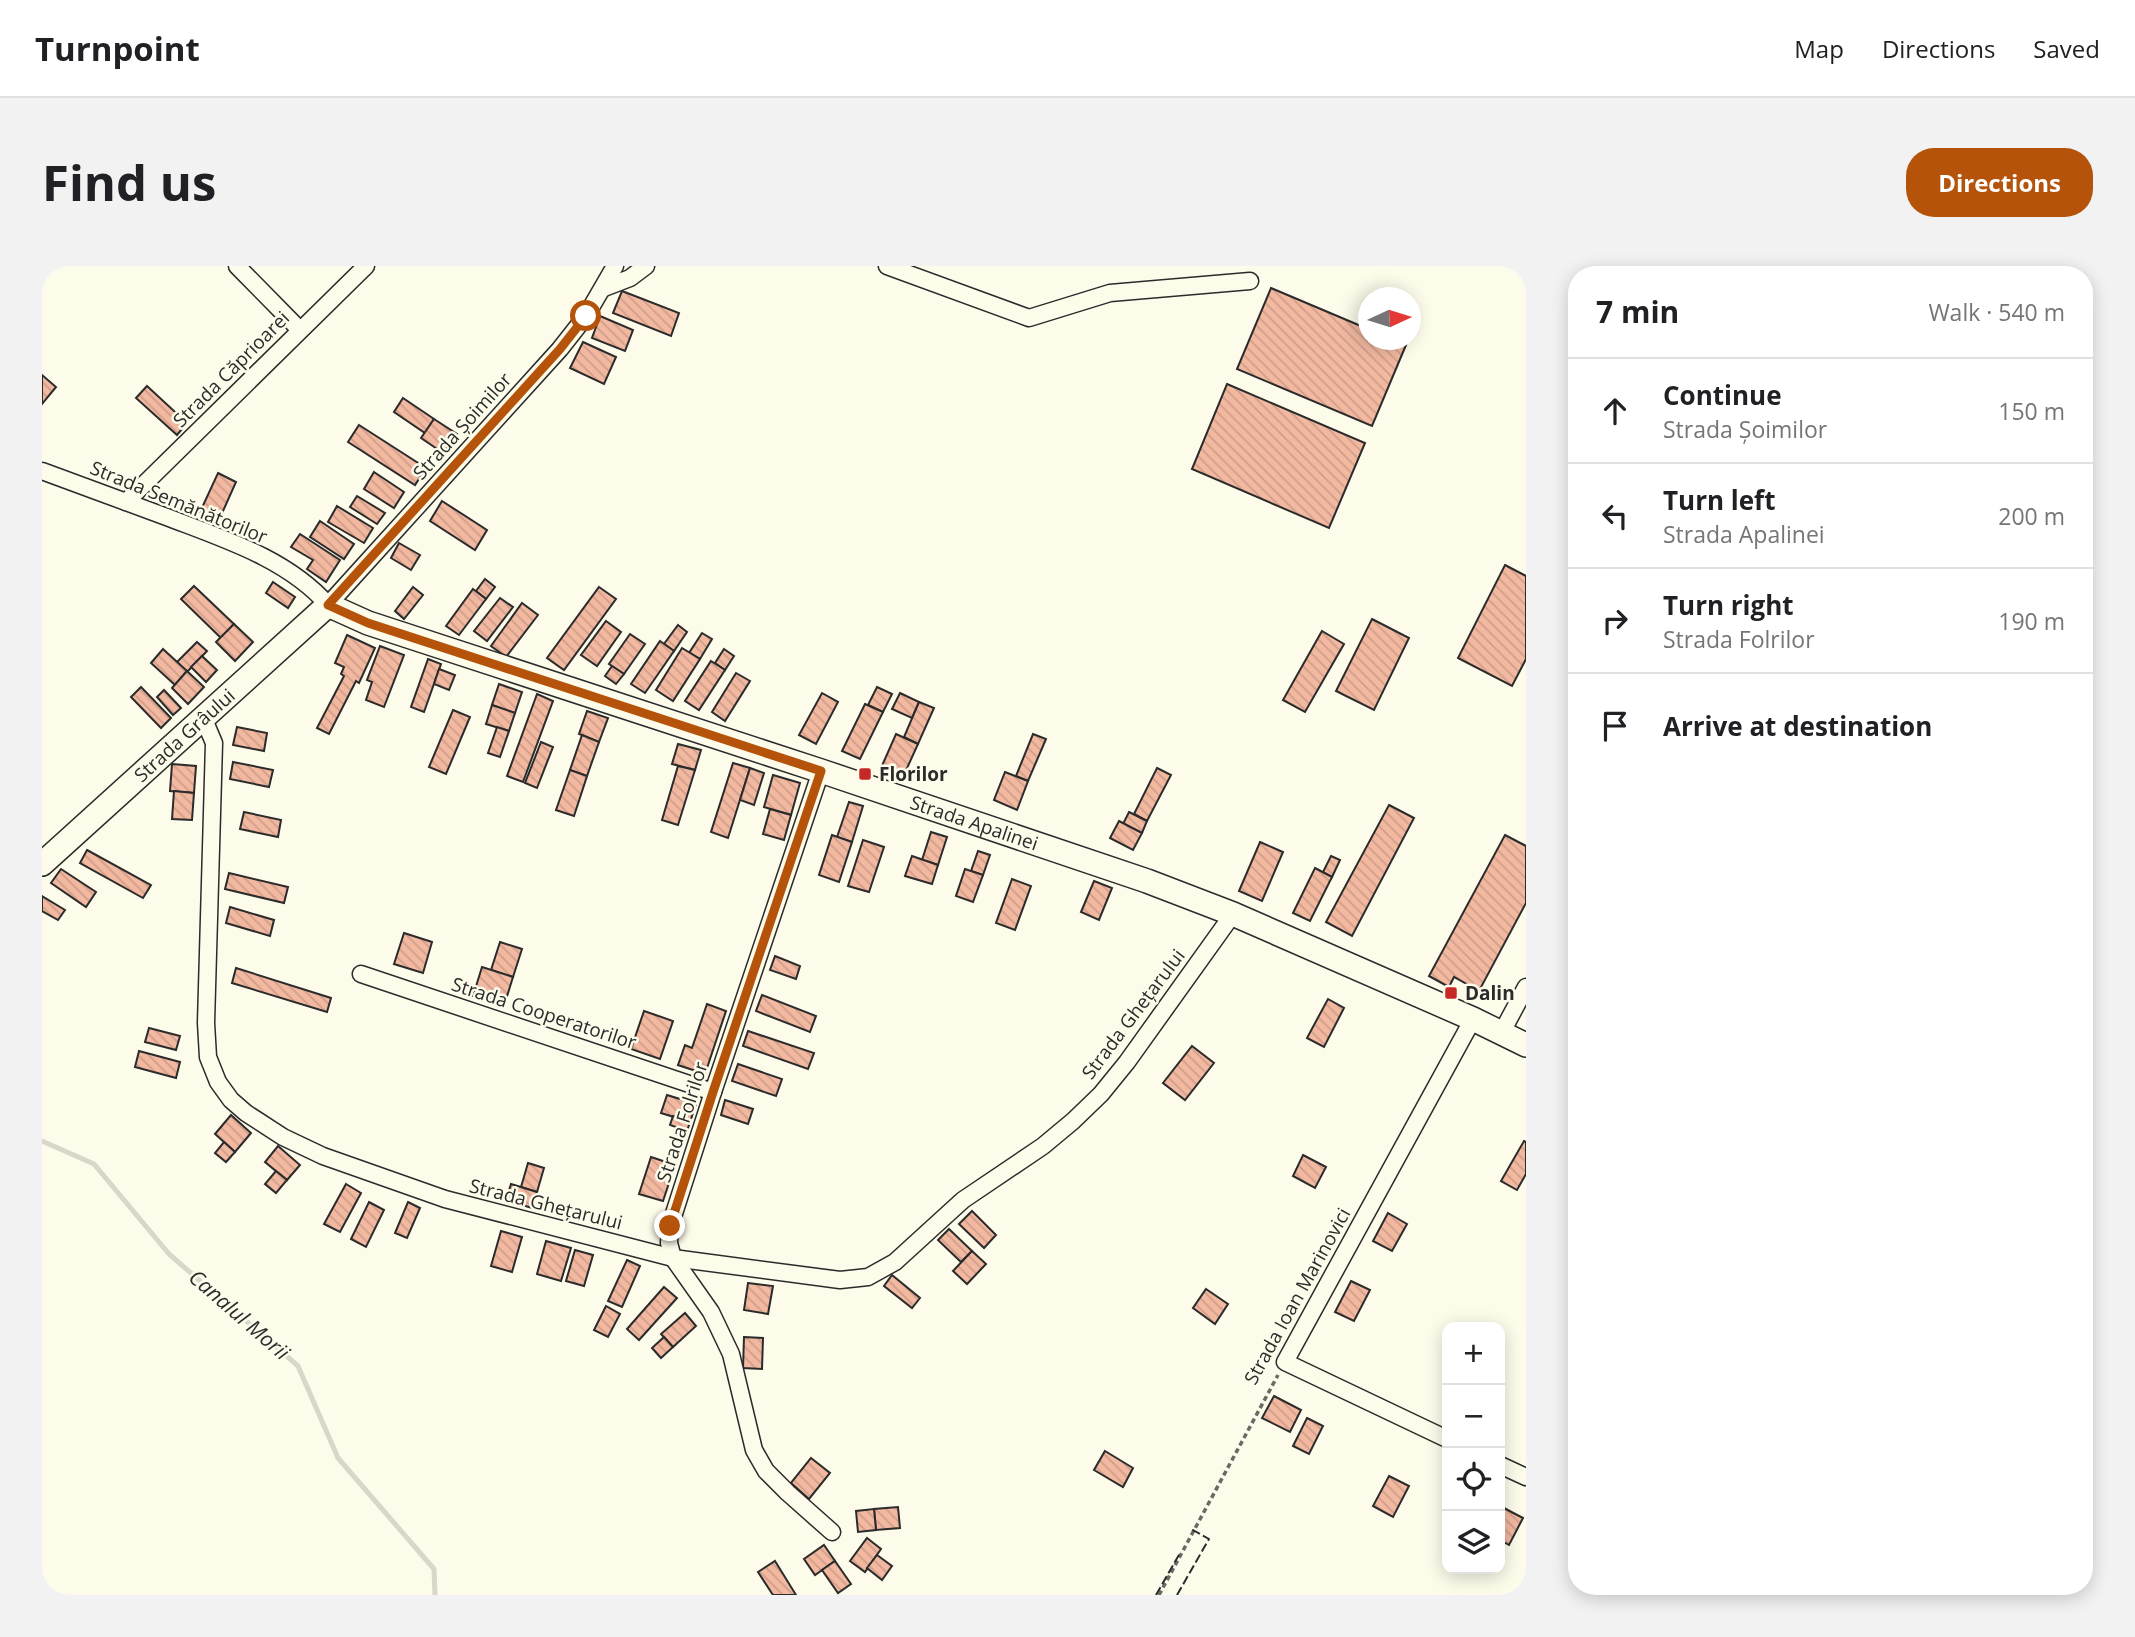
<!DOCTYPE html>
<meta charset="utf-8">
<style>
:root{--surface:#fff;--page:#f2f2f2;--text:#202124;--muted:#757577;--line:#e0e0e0;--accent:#b45309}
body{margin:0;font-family:"Open Sans",sans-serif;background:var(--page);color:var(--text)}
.controls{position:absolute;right:21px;bottom:21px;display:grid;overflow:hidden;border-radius:14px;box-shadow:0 4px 18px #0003}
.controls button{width:63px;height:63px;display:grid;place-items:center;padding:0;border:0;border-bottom:2px solid var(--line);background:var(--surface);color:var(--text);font:35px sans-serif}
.compass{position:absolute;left:1316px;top:21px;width:63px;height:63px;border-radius:50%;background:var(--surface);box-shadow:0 4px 18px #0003;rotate:86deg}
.stop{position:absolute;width:21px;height:21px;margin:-16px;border:5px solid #b45309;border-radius:50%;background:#fff}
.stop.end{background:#b45309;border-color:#fff;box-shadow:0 2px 7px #0008}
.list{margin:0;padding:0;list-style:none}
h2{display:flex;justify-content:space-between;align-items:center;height:91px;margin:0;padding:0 28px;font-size:30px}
h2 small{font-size:23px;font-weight:400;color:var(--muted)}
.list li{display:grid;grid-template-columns:46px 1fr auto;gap:21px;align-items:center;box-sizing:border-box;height:105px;padding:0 28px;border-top:2px solid var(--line)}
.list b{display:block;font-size:26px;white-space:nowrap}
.list p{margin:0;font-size:23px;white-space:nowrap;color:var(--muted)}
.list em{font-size:23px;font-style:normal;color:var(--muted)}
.icon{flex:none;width:38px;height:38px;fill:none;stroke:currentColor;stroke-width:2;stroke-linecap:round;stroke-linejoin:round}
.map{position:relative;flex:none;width:1484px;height:1329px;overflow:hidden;border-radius:28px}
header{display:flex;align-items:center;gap:42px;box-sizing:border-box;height:98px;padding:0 35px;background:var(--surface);border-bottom:2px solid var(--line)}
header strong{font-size:33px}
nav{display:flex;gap:38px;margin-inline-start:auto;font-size:24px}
.intro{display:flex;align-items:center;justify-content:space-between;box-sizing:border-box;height:168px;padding:0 42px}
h1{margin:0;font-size:49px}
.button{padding:18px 32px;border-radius:28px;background:var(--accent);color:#fff;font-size:24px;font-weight:700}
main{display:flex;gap:42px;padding:0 42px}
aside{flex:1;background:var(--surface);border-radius:28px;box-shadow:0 4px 18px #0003}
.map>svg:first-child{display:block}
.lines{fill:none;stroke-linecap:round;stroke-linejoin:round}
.stream{stroke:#d8d7c9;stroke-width:5}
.building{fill:url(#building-back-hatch);stroke:#2b2b2b;stroke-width:2}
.street-casing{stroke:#2b2b2b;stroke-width:19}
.secondary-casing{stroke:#2b2b2b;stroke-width:26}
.path{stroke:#6a6964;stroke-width:3.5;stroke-dasharray:5 3.5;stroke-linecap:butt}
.street{stroke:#fdfbea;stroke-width:16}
.secondary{stroke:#fdfbea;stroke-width:23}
.fence{stroke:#2b2b2b;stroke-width:2;stroke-dasharray:9 3.5;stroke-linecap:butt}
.route{stroke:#b45309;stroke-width:9}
.poi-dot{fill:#c62828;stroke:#fdfbea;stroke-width:2.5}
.labels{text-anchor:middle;stroke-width:5;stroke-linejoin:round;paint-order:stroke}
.street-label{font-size:19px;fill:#2b2b2b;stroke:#fdfbea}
.poi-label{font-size:19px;font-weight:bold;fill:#2b2b2b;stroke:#fdfbea;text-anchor:start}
.water-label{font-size:21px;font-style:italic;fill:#2b2b2b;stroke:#fdfbea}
</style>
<header>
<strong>Turnpoint</strong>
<nav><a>Map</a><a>Directions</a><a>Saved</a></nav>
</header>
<div class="intro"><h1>Find us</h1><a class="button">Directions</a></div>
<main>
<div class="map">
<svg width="1484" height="1329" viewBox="0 0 1484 1329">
<defs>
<pattern id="building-back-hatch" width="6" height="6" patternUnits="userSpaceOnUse" patternTransform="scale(1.75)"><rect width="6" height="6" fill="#f2b8a0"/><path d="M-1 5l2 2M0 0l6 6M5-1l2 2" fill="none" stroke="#d09e8a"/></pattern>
</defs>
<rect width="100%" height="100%" fill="#fdfbea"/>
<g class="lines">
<polyline class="stream" points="0,875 52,898 127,988 256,1100 296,1192 392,1303 393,1329"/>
</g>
<g class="building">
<polygon points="1229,22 1326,63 1326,74 1350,74 1364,79 1330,160 1195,103"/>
<polygon points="580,25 637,47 629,70 571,47"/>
<polygon points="558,50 591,64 583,85 550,72"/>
<polygon points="541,76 574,91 562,118 528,102"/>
<polygon points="0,109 14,121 0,138"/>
<polygon points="1185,118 1323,177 1287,262 1150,203"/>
<polygon points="105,120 145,157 135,169 94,132"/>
<polygon points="361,132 392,153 383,167 352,146"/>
<polygon points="392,153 415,168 401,187 379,172"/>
<polygon points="317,159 384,202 373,219 306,176"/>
<polygon points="332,206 362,226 352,242 322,223"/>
<polygon points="176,207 194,216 177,254 158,246"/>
<polygon points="315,230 343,247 335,258 308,241"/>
<polygon points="400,235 445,264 433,284 388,255"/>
<polygon points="295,240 331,262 322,277 286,256"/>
<polygon points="278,255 312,278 302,293 268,271"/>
<polygon points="258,268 298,294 284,316 265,303 271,294 249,281"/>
<polygon points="357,277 378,289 369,304 349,292"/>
<polygon points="1463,299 1484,310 1484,393 1470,420 1416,392"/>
<polygon points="443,313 453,321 444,333 434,325"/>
<polygon points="231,316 253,331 246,342 224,327"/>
<polygon points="152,320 192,358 179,372 139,333"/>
<polygon points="371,321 381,329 362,353 353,345"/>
<polygon points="557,321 574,333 522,404 505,392"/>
<polygon points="431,323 444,333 417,369 404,360"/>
<polygon points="458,332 471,341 445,375 432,365"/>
<polygon points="480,337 496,349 464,391 449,380"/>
<polygon points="1330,353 1367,372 1332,444 1294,425"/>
<polygon points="564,355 579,366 555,400 539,389"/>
<polygon points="192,358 211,376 193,395 174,376"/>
<polygon points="636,359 645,366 632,385 622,378"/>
<polygon points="1280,365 1302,378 1263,446 1241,434"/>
<polygon points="660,367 670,373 658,393 647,387"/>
<polygon points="588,368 603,378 582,408 567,398"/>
<polygon points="305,369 333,382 317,417 314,415 287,468 275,462 302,410 299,408 302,401 293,397"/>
<polygon points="618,375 632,385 603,427 589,418"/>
<polygon points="155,376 165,385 145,406 135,396"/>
<polygon points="338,380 362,389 342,441 324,434 330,416 325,414"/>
<polygon points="640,382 658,393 631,435 614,424"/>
<polygon points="121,383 145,405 133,419 109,397"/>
<polygon points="682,383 692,390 683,404 673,397"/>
<polygon points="160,390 175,404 164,416 149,401"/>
<polygon points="386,393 399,398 382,446 369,441"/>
<polygon points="669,395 683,404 657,444 643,435"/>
<polygon points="570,400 582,408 574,418 563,410"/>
<polygon points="397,403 413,409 407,424 392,418"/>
<polygon points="145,405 162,421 146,438 130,422"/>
<polygon points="694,407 708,415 683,455 670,446"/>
<polygon points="457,418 480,426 473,447 450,439"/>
<polygon points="99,421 129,452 119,462 89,431"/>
<polygon points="835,421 850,428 841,446 826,439"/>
<polygon points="122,424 139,442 131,449 115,431"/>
<polygon points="780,427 796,436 774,478 757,469"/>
<polygon points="858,427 877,436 870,452 850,443"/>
<polygon points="495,428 511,435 481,516 465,510"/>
<polygon points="877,436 892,442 876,478 862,471"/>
<polygon points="823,438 841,446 818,493 800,485"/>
<polygon points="450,439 473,447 467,465 444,458"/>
<polygon points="411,444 428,451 404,508 387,501"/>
<polygon points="545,445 566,452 557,476 537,468"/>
<polygon points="195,461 225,467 222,485 191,479"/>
<polygon points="455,461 467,465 458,491 446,487"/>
<polygon points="854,468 876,478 861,511 839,502"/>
<polygon points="991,468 1004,473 986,515 974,510"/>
<polygon points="540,469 557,476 545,510 528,504"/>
<polygon points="499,476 511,481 495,522 483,517"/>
<polygon points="636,478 659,484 653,504 630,498"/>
<polygon points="191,496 231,504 227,521 188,513"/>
<polygon points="691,497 708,502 686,572 669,566"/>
<polygon points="130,498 154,500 152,527 128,525"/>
<polygon points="636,500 653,504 636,559 620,554"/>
<polygon points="708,502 722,507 712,539 698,534"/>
<polygon points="1115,502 1129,509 1105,555 1092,548"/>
<polygon points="528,504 545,510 532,550 514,544"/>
<polygon points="963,506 986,515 975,544 952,534"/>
<polygon points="731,509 758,517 749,549 722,541"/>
<polygon points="132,525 152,527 150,554 130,553"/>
<polygon points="807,536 821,540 810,576 795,571"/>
<polygon points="1347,539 1372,552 1310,670 1284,656"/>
<polygon points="728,543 749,549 742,574 721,568"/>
<polygon points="202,546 239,554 236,571 198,563"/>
<polygon points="1087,546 1105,555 1100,567 1081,558"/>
<polygon points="1077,555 1100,567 1091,584 1068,572"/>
<polygon points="889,566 905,571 896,599 880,594"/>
<polygon points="790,569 810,576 797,616 777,609"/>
<polygon points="1463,569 1484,580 1484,637 1437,725 1412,711 1407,721 1387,710"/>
<polygon points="821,574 842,581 827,626 806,620"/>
<polygon points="1218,576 1241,586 1220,635 1197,625"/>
<polygon points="45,584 109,619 101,632 38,597"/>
<polygon points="936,585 948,589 941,609 929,605"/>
<polygon points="870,590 896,599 890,618 863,610"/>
<polygon points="1289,590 1298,594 1290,611 1281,606"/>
<polygon points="1273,602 1290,611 1268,655 1251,647"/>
<polygon points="19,603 54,626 44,641 9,617"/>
<polygon points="923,603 941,609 931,636 914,630"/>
<polygon points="187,607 246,621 242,637 183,623"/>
<polygon points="970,613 989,620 973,664 954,657"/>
<polygon points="1052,615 1070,622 1057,654 1039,646"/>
<polygon points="0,630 23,644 16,654 0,645"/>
<polygon points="188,641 232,654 228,670 184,657"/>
<polygon points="362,667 390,676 381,707 352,698"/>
<polygon points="458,676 480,683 471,711 449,704"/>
<polygon points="733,690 758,700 754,713 728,704"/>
<polygon points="440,701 471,711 462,740 431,730"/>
<polygon points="194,702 289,732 285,746 190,717"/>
<polygon points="720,729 774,750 768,766 714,745"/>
<polygon points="1286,733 1302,742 1282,781 1265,772"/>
<polygon points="665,738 684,745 663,808 636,799 643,779 650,782"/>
<polygon points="602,745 631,755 618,793 589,783"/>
<polygon points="107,762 138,770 134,784 103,776"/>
<polygon points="706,765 772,787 766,803 701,780"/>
<polygon points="1150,780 1172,797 1143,834 1121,817"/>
<polygon points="97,785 138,796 134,812 93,801"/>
<polygon points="696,798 740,813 734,830 690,815"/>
<polygon points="625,829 654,838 648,856 619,847"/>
<polygon points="683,834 711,843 706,858 679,849"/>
<polygon points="189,849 209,867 193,886 173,868"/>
<polygon points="631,850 648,856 645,865 628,859"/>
<polygon points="1482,875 1484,876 1484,908 1475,924 1459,915"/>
<polygon points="182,876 193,886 184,896 173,887"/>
<polygon points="236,880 258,899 245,914 223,896"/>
<polygon points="1261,889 1284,901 1273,922 1251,910"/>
<polygon points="609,891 633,899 621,935 597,928"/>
<polygon points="486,897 502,902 495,926 479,921"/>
<polygon points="234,905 245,914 234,927 223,918"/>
<polygon points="304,918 319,927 298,966 282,958"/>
<polygon points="469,918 495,926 490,942 464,934"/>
<polygon points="327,936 342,944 324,981 309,973"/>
<polygon points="366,936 378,942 365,972 353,967"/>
<polygon points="930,945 954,969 942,982 917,958"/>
<polygon points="1346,947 1365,958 1350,985 1331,975"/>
<polygon points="907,963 930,985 919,996 896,974"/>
<polygon points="459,965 480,971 470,1006 449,1000"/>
<polygon points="504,975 529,982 519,1015 495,1008"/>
<polygon points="533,984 551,989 542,1020 524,1015"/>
<polygon points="930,985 944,998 925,1018 911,1005"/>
<polygon points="585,994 598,1000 580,1041 566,1035"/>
<polygon points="850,1009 878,1032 870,1042 842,1020"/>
<polygon points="1309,1015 1328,1024 1312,1055 1293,1046"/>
<polygon points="706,1017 731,1020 726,1048 702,1044"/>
<polygon points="622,1021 635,1032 597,1074 585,1063"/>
<polygon points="1164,1023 1186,1038 1173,1058 1151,1042"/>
<polygon points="564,1040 578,1048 566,1071 552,1064"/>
<polygon points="643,1047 654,1060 631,1081 619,1068"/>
<polygon points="622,1071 631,1081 619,1092 610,1082"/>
<polygon points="702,1071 721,1072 720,1103 701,1102"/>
<polygon points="1232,1130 1259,1144 1248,1166 1220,1152"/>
<polygon points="1265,1152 1281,1160 1267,1188 1251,1180"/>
<polygon points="1063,1185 1091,1202 1081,1221 1052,1204"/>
<polygon points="769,1192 788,1207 767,1233 749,1217"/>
<polygon points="1347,1210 1367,1220 1351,1251 1331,1240"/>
<polygon points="856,1241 858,1262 834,1264 832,1243"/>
<polygon points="1460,1241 1481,1252 1467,1279 1458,1274 1458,1246"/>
<polygon points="832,1243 834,1264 816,1266 814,1245"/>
<polygon points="825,1272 839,1283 823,1306 808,1295"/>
<polygon points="782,1279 793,1295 773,1309 762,1293"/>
<polygon points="835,1289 850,1300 840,1314 825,1302"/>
<polygon points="733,1295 754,1329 731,1329 716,1306"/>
<polygon points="793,1295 809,1318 796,1327 780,1304"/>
</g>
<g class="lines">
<g class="street-casing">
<g id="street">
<polyline points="195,0 258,64"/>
<polyline points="845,0 987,52 1068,27 1208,15"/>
<polyline points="562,22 588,12 604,0"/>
<path d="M 0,205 C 41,220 81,235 122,250 C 179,272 245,292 286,339 L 518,83 L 544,50 L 573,0"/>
<polyline points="84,236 324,0"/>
<polyline points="161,451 172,477 164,757 166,791 176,816 189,834 204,847 241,871 281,890 403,933 631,992 798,1014 826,1011 853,996 921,934 1001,880 1031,855 1059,828 1085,796 1191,648"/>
<polyline points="779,505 671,826 628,960 627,977 631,992 669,1046 689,1088 712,1184 724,1205 746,1227 790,1266"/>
<polyline points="319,708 671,826"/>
<polyline points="1460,766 1484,721"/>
<polyline points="1405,1173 1243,1096 1431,753"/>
<polyline points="1458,1199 1484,1211"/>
</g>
</g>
<g class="secondary-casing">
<g id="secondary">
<path id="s1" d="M 0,598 L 286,339 L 326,357 L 779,505 L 1105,615 L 1191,648 L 1431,753 L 1484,779"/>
</g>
</g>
<polyline class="path" points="1117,1329 1236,1109"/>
<use href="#street" class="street"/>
<use href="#secondary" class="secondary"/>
<g class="fence">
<polyline points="1114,1329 1138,1287"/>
<polyline points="1135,1329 1167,1273 1151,1264 1150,1266"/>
</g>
</g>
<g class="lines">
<polyline class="route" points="544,50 518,83 286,339 326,357 779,505 671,826 628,960"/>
</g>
<g class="poi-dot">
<rect x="816" y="501" width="14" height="14" rx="3.5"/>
<rect x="1402" y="720" width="14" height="14" rx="3.5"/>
</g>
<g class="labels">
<g class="street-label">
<text transform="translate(189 103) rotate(-45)" y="7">Strada Căprioarei</text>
<text transform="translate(420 160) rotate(-48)" y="7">Strada Șoimilor</text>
<text transform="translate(137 236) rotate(22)" y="7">Strada Semănătorilor</text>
<text dy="7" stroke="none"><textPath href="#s1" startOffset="192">Strada Grâului</textPath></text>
<text dy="7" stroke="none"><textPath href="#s1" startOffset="1068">Strada Apalinei</textPath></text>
<text transform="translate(502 747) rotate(18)" y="7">Strada Cooperatorilor</text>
<text transform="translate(1091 748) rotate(-53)" y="7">Strada Ghețarului</text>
<text transform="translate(640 856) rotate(-72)" y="7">Strada Folrilor</text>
<text transform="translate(504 938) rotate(14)" y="7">Strada Ghețarului</text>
<text transform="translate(1255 1030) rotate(-61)" y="7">Strada Ioan Marinovici</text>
</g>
<g class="poi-label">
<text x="837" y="515">Florilor</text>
<text x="1423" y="734">Dalin</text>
</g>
<g class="water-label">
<text transform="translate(197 1049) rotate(41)" y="7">Canalul Morii</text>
</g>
</g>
</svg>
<div class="controls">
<button>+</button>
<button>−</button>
<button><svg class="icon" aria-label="locate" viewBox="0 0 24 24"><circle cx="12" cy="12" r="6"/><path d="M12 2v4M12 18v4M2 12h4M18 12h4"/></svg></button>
<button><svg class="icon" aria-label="layers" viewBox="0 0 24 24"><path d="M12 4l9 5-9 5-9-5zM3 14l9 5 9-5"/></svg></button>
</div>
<svg class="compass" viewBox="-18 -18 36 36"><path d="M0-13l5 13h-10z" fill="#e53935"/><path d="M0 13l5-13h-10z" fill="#757577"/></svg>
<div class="stop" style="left:544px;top:50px"></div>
<div class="stop end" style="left:628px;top:960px"></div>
</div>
<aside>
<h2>7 min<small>Walk · 540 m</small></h2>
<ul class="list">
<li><svg class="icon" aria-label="ahead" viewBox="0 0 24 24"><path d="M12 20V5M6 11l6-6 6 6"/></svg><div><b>Continue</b><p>Strada Șoimilor</p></div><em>150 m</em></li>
<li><svg class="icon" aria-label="left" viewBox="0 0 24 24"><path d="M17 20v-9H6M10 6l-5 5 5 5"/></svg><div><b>Turn left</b><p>Strada Apalinei</p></div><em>200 m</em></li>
<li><svg class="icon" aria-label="right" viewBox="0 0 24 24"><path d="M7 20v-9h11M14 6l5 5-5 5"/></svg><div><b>Turn right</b><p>Strada Folrilor</p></div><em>190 m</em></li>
<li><svg class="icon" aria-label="arrive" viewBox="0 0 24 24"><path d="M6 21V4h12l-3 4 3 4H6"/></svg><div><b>Arrive at destination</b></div></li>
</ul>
</aside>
</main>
